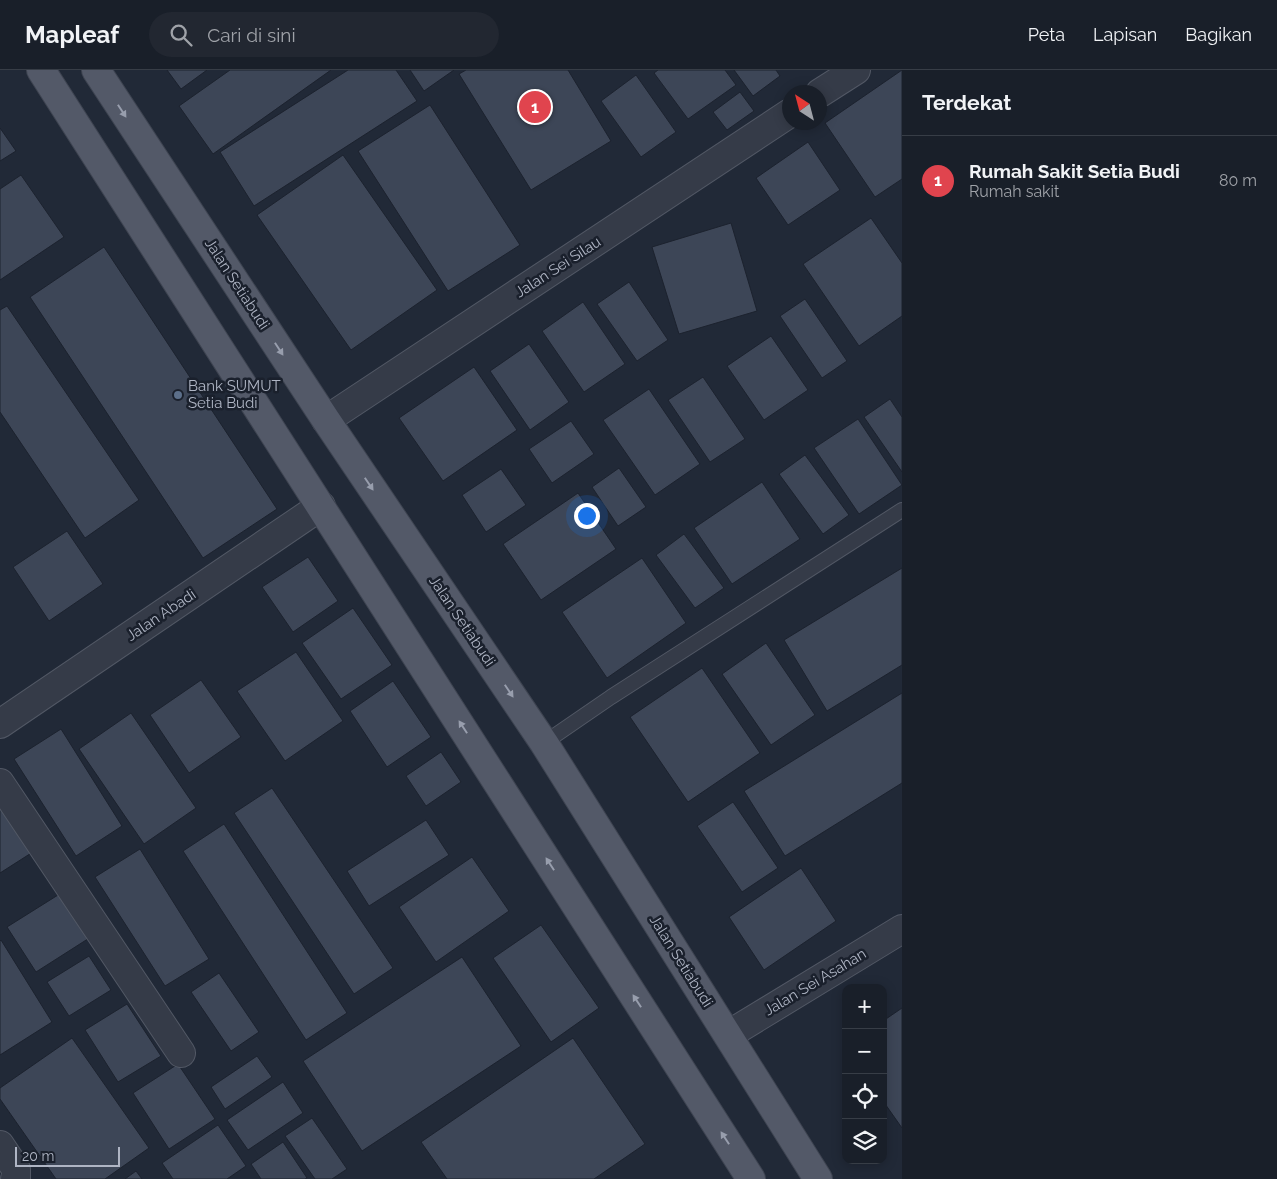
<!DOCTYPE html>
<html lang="id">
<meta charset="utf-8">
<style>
:root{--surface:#191f29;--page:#222731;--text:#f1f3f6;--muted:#9fa2a8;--line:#373d46;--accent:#b45309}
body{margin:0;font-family:Raleway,sans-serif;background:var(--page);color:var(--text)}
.controls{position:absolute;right:15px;bottom:15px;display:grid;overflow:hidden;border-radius:10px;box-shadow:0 2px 12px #0003}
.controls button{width:45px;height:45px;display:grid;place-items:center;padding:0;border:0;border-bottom:1px solid var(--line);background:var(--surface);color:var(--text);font:25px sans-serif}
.compass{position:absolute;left:782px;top:15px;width:45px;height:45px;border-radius:50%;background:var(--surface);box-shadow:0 2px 12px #0003;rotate:324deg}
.scale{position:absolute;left:15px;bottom:12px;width:105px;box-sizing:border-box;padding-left:5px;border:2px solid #afb5c4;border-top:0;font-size:14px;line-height:18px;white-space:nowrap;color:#afb5c4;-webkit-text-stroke:4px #1a202c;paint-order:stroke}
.you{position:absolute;left:586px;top:445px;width:18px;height:18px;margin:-12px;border:4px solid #fff;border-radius:50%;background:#1a73e8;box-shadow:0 0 0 8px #1a73e833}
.badge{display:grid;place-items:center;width:32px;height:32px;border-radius:50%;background:var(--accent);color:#fff;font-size:16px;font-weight:700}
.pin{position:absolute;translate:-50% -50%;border:2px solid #fff;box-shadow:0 1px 5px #0006}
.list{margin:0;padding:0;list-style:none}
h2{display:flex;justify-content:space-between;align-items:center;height:65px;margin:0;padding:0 20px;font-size:21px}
h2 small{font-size:16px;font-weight:400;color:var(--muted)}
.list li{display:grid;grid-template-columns:32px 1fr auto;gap:15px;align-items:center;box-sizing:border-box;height:90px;padding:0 20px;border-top:1px solid var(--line)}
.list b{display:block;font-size:19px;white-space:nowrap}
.list p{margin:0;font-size:16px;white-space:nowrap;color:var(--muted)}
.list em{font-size:16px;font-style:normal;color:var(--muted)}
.icon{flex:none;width:28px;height:28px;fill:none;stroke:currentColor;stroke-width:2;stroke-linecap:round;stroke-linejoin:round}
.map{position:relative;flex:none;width:902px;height:1109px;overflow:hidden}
header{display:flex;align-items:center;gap:30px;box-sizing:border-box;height:70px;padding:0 25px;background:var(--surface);border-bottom:1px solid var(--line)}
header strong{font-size:24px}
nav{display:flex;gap:28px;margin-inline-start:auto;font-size:18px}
.search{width:350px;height:45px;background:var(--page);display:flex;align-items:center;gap:12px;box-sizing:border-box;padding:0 18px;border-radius:28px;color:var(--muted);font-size:19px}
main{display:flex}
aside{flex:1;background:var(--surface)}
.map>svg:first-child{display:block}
.building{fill:#3d4657;stroke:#1c222e}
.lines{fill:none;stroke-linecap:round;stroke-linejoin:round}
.service-casing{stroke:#525865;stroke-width:16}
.minor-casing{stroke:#525865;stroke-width:30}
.tertiary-casing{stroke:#525865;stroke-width:30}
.primary-casing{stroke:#3e4451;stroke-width:30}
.service{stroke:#353b48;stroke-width:14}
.minor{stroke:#353b48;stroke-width:28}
.tertiary{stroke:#353b48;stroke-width:28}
.primary{stroke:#535968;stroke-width:28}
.oneway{fill:#989ead}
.service-dot{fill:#5c6f8a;stroke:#1a202c;stroke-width:2}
.labels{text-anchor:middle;stroke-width:5;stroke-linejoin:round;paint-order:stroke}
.street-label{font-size:15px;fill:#afb5c4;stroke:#1a202c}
.poi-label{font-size:15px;fill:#afb5c4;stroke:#1a202c;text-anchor:start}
</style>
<header>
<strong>Mapleaf</strong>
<div class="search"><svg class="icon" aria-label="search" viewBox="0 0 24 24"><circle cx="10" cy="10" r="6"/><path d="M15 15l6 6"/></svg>Cari di sini</div>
<nav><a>Peta</a><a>Lapisan</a><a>Bagikan</a></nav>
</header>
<main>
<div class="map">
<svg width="902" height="1109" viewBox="0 0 902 1109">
<rect width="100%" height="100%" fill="#212937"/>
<g class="building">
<polygon points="167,0 207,0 181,19"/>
<polygon points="230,0 331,0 213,84 179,36"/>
<polygon points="348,0 396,0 417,31 254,136 220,82"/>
<polygon points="410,0 454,0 424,21"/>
<polygon points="466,0 568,0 611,71 531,120 459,4"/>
<polygon points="658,0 725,0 736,15 688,49 654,3"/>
<polygon points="734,0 776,0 780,6 753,26"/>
<polygon points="902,0 902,109 875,127 825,53"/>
<polygon points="636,5 676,62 641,87 601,31"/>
<polygon points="740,22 754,41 727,60 713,42"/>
<polygon points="430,35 520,175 448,221 358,81"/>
<polygon points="0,58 16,81 0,91"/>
<polygon points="808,72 840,120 788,155 756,108"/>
<polygon points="343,85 437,220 351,280 257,145"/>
<polygon points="21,105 64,167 0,210 0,119"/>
<polygon points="871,148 902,193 902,246 859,276 803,194"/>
<polygon points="731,153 757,241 679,264 652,177"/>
<polygon points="104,177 277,439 203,488 30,227"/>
<polygon points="629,212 668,270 637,291 597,234"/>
<polygon points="805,229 847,291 822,308 780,246"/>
<polygon points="583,232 625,294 584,322 542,261"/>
<polygon points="7,236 139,430 85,468 0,342 0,240"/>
<polygon points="771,266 808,320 764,350 727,296"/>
<polygon points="529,274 569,332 530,360 490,301"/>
<polygon points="474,297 517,360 443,411 399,348"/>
<polygon points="703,307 745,369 710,392 668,330"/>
<polygon points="649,319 700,394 655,425 603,350"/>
<polygon points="890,329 902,347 902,402 864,347"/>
<polygon points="858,349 902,415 859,444 814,378"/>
<polygon points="571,351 594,384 552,413 529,379"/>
<polygon points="805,385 849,445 823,464 779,404"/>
<polygon points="619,398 646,437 618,456 592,417"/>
<polygon points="501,399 526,435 486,462 462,425"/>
<polygon points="762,412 800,469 732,514 694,458"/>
<polygon points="578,423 616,479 541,530 503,474"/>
<polygon points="67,461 103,514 49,551 13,497"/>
<polygon points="684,464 724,518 695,538 656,485"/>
<polygon points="308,487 338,531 293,562 262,517"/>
<polygon points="642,488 686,553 607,608 562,542"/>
<polygon points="902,498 902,595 827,641 784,570"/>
<polygon points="353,538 392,595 341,629 302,573"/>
<polygon points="766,573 815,645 771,675 722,604"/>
<polygon points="296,582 343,651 285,691 237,621"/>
<polygon points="702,598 760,683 688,732 630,647"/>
<polygon points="201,610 241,667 189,703 150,645"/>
<polygon points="393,611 431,667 387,697 350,641"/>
<polygon points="902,623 902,713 785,786 744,721"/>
<polygon points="131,643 196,738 144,774 79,679"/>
<polygon points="61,659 122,756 76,786 14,689"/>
<polygon points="441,682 461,712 426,736 406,706"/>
<polygon points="272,718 393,898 354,924 234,743"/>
<polygon points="0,724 36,780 0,803"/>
<polygon points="733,732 778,798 742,822 697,756"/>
<polygon points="426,750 449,785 369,836 347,801"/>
<polygon points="224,754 347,943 306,970 183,781"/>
<polygon points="140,779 209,889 165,916 95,807"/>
<polygon points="472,787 509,841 436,892 399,837"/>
<polygon points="801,798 836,851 764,900 729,847"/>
<polygon points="66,820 94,865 36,902 7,857"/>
<polygon points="541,855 599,938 551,972 493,888"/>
<polygon points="1,870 52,952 0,985 0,871"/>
<polygon points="89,886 111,920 69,946 47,912"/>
<polygon points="462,887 521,976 362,1081 303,991"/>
<polygon points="219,903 259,962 231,981 191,922"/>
<polygon points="127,934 161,986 118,1012 85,960"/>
<polygon points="902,938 902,1058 883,1031 883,951"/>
<polygon points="72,968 149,1078 105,1109 56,1109 0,1029 0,1018"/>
<polygon points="573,968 645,1074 594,1109 447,1109 421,1072"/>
<polygon points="257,986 272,1007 225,1039 211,1017"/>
<polygon points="178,994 215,1049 169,1079 133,1023"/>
<polygon points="283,1012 303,1043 248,1080 227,1050"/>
<polygon points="312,1048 347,1099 332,1109 315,1109 285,1066"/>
<polygon points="218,1055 246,1096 227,1109 173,1109 162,1093"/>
<polygon points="283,1072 307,1108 305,1109 261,1109 251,1094"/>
<polygon points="136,1101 142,1109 125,1109"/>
</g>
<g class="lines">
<g class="service-casing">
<polyline id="service" points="544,673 611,627 902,440"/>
</g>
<g class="minor-casing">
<g id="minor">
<polyline points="820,23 856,0"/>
<polyline points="326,350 790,43"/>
<polyline points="0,713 181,983"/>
<polyline points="728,965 902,859"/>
<polyline points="0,1075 16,1099 16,1108 15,1109"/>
</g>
</g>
<g class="tertiary-casing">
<polyline id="tertiary" points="0,654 321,436"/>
</g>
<g class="primary-casing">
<g id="primary">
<polyline points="41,0 751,1109"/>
<polyline points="96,0 326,350 544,673 818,1109"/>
</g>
</g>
<use href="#service" class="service"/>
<use href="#minor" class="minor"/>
<use href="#tertiary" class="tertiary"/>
<use href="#primary" class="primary"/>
</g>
<defs><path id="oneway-solid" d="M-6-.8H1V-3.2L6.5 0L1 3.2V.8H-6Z" transform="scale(1.25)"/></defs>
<g class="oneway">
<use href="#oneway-solid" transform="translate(122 41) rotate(57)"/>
<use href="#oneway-solid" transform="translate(279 279) rotate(57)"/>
<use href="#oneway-solid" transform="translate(369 414) rotate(56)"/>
<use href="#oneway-solid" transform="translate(509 621) rotate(56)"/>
<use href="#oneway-solid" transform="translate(463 657) rotate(-123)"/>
<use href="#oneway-solid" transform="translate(550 794) rotate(-123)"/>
<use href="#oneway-solid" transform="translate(637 931) rotate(-123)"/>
<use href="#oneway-solid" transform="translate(725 1068) rotate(-123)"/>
</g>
<circle class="service-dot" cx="178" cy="325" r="5"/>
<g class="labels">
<g class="street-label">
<text transform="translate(558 197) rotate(-33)" y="5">Jalan Sei Silau</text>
<text transform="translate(237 214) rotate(57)" y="5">Jalan Setiabudi</text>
<text transform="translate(161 545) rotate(-34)" y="5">Jalan Abadi</text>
<text transform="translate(462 551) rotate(56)" y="5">Jalan Setiabudi</text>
<text transform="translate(681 891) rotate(58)" y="5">Jalan Setiabudi</text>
<text transform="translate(815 912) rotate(-31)" y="5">Jalan Sei Asahan</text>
</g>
<g class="poi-label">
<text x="188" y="321">Bank SUMUT<tspan x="188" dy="17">Setia Budi</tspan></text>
</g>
</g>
</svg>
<div class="controls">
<button>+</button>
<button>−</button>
<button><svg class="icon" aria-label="locate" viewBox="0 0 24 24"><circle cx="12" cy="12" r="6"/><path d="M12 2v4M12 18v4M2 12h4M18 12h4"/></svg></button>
<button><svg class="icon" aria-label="layers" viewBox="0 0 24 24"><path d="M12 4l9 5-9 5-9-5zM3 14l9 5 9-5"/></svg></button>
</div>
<svg class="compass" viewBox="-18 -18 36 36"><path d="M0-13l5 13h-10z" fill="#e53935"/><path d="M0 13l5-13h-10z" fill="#9fa2a8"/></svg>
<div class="scale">20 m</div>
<div class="you"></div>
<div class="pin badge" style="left:535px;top:37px;background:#e0444e">1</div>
</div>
<aside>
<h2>Terdekat<small></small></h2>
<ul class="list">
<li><span class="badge" style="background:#e0444e">1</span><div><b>Rumah Sakit Setia Budi</b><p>Rumah sakit</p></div><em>80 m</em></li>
</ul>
</aside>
</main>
